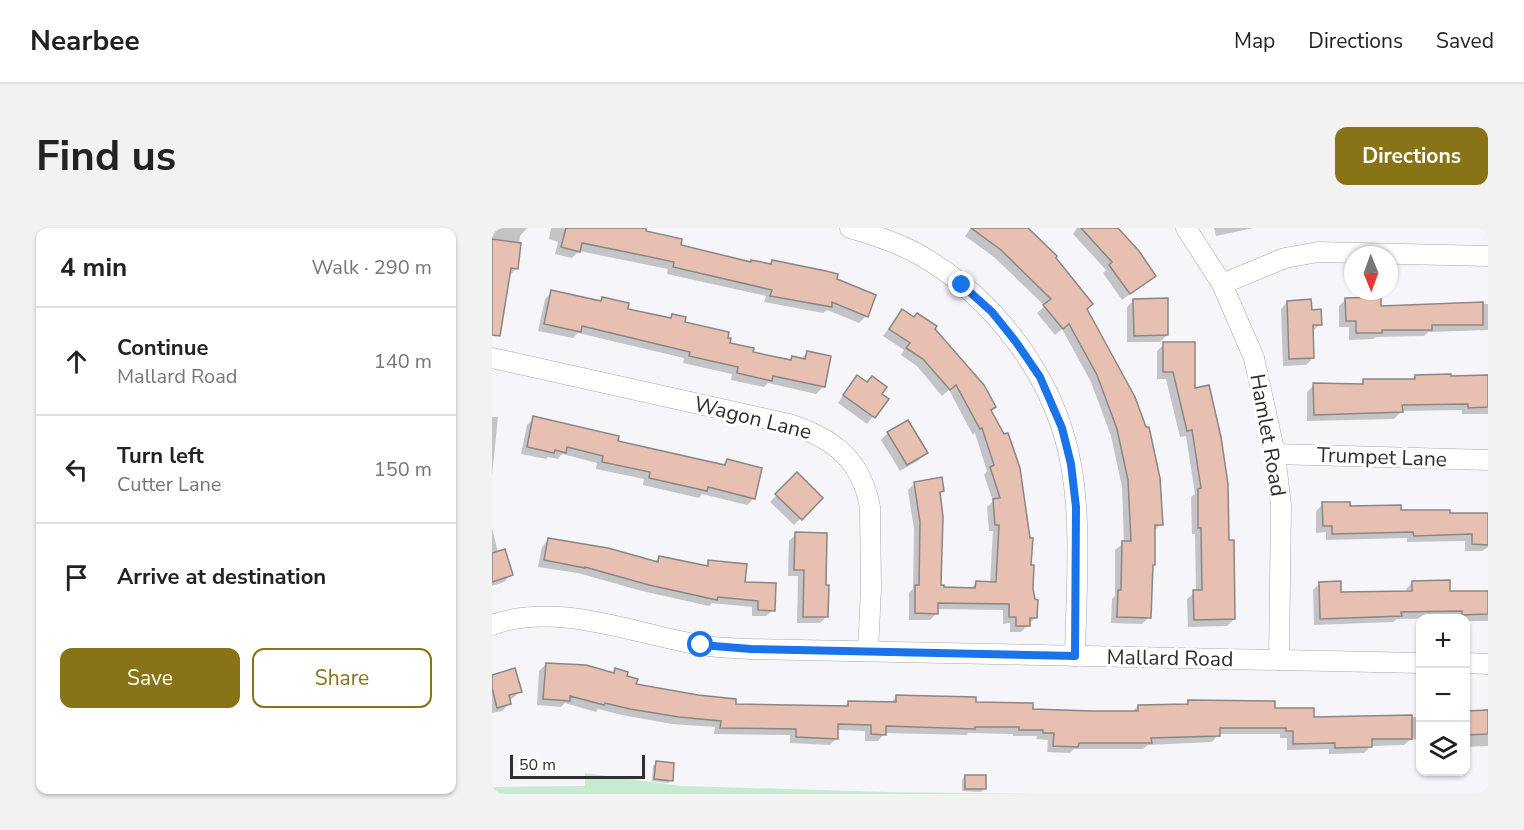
<!DOCTYPE html>
<meta charset="utf-8">
<style>
:root{--surface:#fff;--page:#f2f2f2;--text:#222;--muted:#767676;--line:#e0e0e0;--accent:#887417}
body{margin:0;font-family:"Nunito Sans",sans-serif;background:var(--page);color:var(--text)}
.controls{position:absolute;right:18px;bottom:18px;display:grid;overflow:hidden;border-radius:12px;box-shadow:0 2px 4px #0004}
.controls button{width:54px;height:54px;display:grid;place-items:center;padding:0;border:0;border-bottom:2px solid var(--line);background:var(--surface);color:var(--text);font:30px sans-serif}
.compass{position:absolute;left:852px;top:18px;width:54px;height:54px;border-radius:50%;background:var(--surface);box-shadow:0 2px 4px #0004;rotate:179deg}
.scale{position:absolute;left:18px;bottom:15px;width:135px;box-sizing:border-box;padding-left:6px;border:3px solid #2f2f30;border-top:0;font-size:16px;line-height:21px;white-space:nowrap;color:#2f2f30;-webkit-text-stroke:4px #fff;paint-order:stroke}
.stop{position:absolute;width:18px;height:18px;margin:-14px;border:4px solid #1a73e8;border-radius:50%;background:#fff}
.stop.end{background:#1a73e8;border-color:#fff;box-shadow:0 2px 6px #0008}
.list{margin:0;padding:0;list-style:none}
h2{display:flex;justify-content:space-between;align-items:center;height:78px;margin:0;padding:0 24px;font-size:26px}
h2 small{font-size:20px;font-weight:400;color:var(--muted)}
.list li{display:grid;grid-template-columns:39px 1fr auto;gap:18px;align-items:center;box-sizing:border-box;height:108px;padding:0 24px;border-top:2px solid var(--line)}
.list b{display:block;font-size:22px;white-space:nowrap}
.list p{margin:0;font-size:20px;white-space:nowrap;color:var(--muted)}
.list em{font-size:20px;font-style:normal;color:var(--muted)}
.actions{display:flex;gap:12px;padding:18px 24px}
.actions a{flex:1;padding:14px 0;border:2px solid var(--accent);border-radius:12px;text-align:center;font-size:21px;color:var(--accent)}
.actions .main{background:var(--accent);color:#fff}
.icon{flex:none;width:33px;height:33px;fill:none;stroke:currentColor;stroke-width:2;stroke-linecap:round;stroke-linejoin:round}
.map{position:relative;flex:none;width:996px;height:566px;overflow:hidden;border-radius:12px}
header{display:flex;align-items:center;gap:36px;box-sizing:border-box;height:84px;padding:0 30px;background:var(--surface);border-bottom:2px solid var(--line)}
header strong{font-size:28px}
nav{display:flex;gap:33px;margin-inline-start:auto;font-size:21px}
.intro{display:flex;align-items:center;justify-content:space-between;box-sizing:border-box;height:144px;padding:0 36px}
h1{margin:0;font-size:42px}
.button{padding:15px 27px;border-radius:12px;background:var(--accent);color:#fff;font-size:21px;font-weight:700}
main{display:flex;gap:36px;padding:0 36px}
aside{flex:1;background:var(--surface);border-radius:12px;box-shadow:0 2px 4px #0004}
.map>svg:first-child{display:block}
.green{fill:#c7ead0}
.shadow{fill:#0003}
.building{fill:#e8c0b1;stroke:#8a8684;stroke-width:1.5}
.lines{fill:none;stroke-linecap:round;stroke-linejoin:round}
.minor-casing{stroke:#a7a7aa;stroke-width:21}
.minor{stroke:#fff;stroke-width:20}
.route{stroke:#1a73e8;stroke-width:8}
.labels{text-anchor:middle;stroke-width:6;stroke-linejoin:round;paint-order:stroke}
.street-label{font-size:21px;fill:#2f2f30;stroke:#fff}
</style>
<header>
<strong>Nearbee</strong>
<nav><a>Map</a><a>Directions</a><a>Saved</a></nav>
</header>
<div class="intro"><h1>Find us</h1><a class="button">Directions</a></div>
<main>
<aside>
<h2>4 min<small>Walk · 290 m</small></h2>
<ul class="list">
<li><svg class="icon" aria-label="ahead" viewBox="0 0 24 24"><path d="M12 20V5M6 11l6-6 6 6"/></svg><div><b>Continue</b><p>Mallard Road</p></div><em>140 m</em></li>
<li><svg class="icon" aria-label="left" viewBox="0 0 24 24"><path d="M17 20v-9H6M10 6l-5 5 5 5"/></svg><div><b>Turn left</b><p>Cutter Lane</p></div><em>150 m</em></li>
<li><svg class="icon" aria-label="arrive" viewBox="0 0 24 24"><path d="M6 21V4h12l-3 4 3 4H6"/></svg><div><b>Arrive at destination</b></div></li>
</ul>
<div class="actions"><a class="main">Save</a><a>Share</a></div>
</aside>
<div class="map">
<svg width="996" height="566" viewBox="0 0 996 566">
<rect width="100%" height="100%" fill="#f6f5f9"/>
<polygon class="green" points="93,545 189,558 395,564 542,566 0,566 0,559 93,558"/>
<g class="shadow">
<polygon points="0,0 35,0 28,8 25,40 18,47 0,95"/>
<polygon points="59,0 153,0 152,4 187,18 258,35 276,37 280,34 343,52 374,88 367,95 335,82 331,85 272,74 274,68 175,46 176,41 87,23 80,30 63,26 66,14 57,11"/>
<polygon points="479,0 515,0 593,81 669,296 662,303 657,389 650,396 619,395 620,371 623,368 623,322 632,315 630,259 619,208 599,154 570,101 563,107 545,85 553,78 502,29 473,8"/>
<polygon points="585,0 624,0 662,48 630,72 611,45 614,42 581,6"/>
<polygon points="722,0 761,0 724,8"/>
<polygon points="60,64 107,74 111,71 134,82 177,91 180,88 191,95 259,125 297,133 300,130 308,132 315,125 331,159 324,166 276,155 272,159 239,152 240,146 191,135 192,130 86,105 81,110 46,103 53,71"/>
<polygon points="854,71 888,79 996,76 996,102 936,104 932,108 884,109 881,111 857,112 857,99 847,99 847,78"/>
<polygon points="642,72 675,107 668,114 635,114 635,79"/>
<polygon points="795,74 818,83 828,96 821,103 821,130 814,137 791,138 789,81"/>
<polygon points="410,83 442,101 502,179 498,184 538,339 544,389 529,404 518,404 518,395 511,396 511,382 445,381 445,385 438,392 417,392 417,365 421,361 422,301 416,262 423,255 451,263 446,267 447,358 478,361 484,355 498,355 501,303 497,303 495,279 501,273 492,247 495,243 483,205 481,207 457,162 450,168 425,138 409,127 412,122 391,108"/>
<polygon points="672,116 702,162 736,313 742,391 735,398 696,399 695,371 704,364 703,306 700,306 699,269 703,266 694,208 688,209 674,151 665,151 665,123"/>
<polygon points="923,148 996,149 996,186 970,186 970,182 910,183 902,191 815,193 815,164 822,157 868,157 872,153 920,152"/>
<polygon points="359,156 388,166 395,171 375,196 346,175"/>
<polygon points="0,189 6,189 0,248"/>
<polygon points="42,190 124,214 230,238 235,233 262,270 255,277 210,266 207,270 151,257 152,251 104,241 105,235 70,226 66,231 56,229 54,231 29,226 35,197"/>
<polygon points="396,205 434,225 427,232 408,243 389,212"/>
<polygon points="305,246 329,270 302,297 278,274"/>
<polygon points="831,276 907,284 996,287 996,319 990,323 973,323 973,313 915,314 915,310 834,312 834,304 824,305 824,283"/>
<polygon points="0,300 6,325 19,347 12,354 0,358"/>
<polygon points="304,306 333,358 335,388 328,395 305,395 306,348 296,348 297,313"/>
<polygon points="56,312 162,334 168,329 212,339 217,334 252,355 281,382 274,388 260,388 260,379 220,375 217,378 150,363 86,345 46,339 50,319"/>
<polygon points="921,354 956,365 996,364 996,393 974,393 974,391 964,390 905,391 901,394 822,397 821,362 828,355 848,365 914,364 914,361"/>
<polygon points="54,436 120,446 123,442 143,457 242,478 352,479 356,475 397,476 404,469 539,482 640,484 646,478 693,477 697,474 781,482 821,490 928,489 928,511 918,512 912,517 879,518 872,525 837,526 837,521 795,522 795,510 788,510 788,506 727,506 720,514 656,517 651,521 582,521 578,525 555,524 556,512 544,511 545,508 521,508 521,506 476,505 475,507 393,505 386,513 373,513 373,503 345,502 345,510 338,517 298,515 298,507 222,506 223,499 180,496 130,487 106,481 104,484 73,475 69,479 45,477 47,443"/>
<polygon points="0,448 28,463 21,470 16,472 17,476 10,483 0,485"/>
<polygon points="992,481 996,481 996,518 974,519 974,484 989,484"/>
<polygon points="164,535 179,552 176,555 160,553 161,538"/>
<polygon points="473,548 492,561 489,564 470,563 470,552"/>
</g>
<g class="building">
<polygon points="74,0 154,0 154,3 190,11 189,17 259,34 259,32 279,36 280,32 334,43 346,46 345,51 384,67 376,89 340,74 340,79 278,68 280,62 181,39 182,34 149,27 90,15 88,24 69,19"/>
<polygon points="479,0 536,0 565,28 564,30 601,76 595,81 643,169 654,199 657,199 668,250 671,297 663,297 663,337 661,337 659,390 625,389 626,362 629,362 630,313 639,313 636,252 625,201 605,147 577,96 571,101 551,77 559,71 509,22"/>
<polygon points="589,0 626,0 647,23 664,48 638,66 617,37 620,34"/>
<polygon points="0,11 29,15 26,41 19,40 8,108 0,107"/>
<polygon points="59,62 109,73 110,69 137,75 136,81 179,90 180,86 194,89 193,94 237,104 236,110 239,110 238,115 262,120 261,124 299,132 300,128 313,131 315,123 339,128 333,159 281,148 280,153 245,145 246,139 197,128 198,124 90,98 89,104 52,96"/>
<polygon points="889,69 889,78 991,74 991,97 940,97 940,102 890,102 890,105 864,105 864,93 854,93 853,70"/>
<polygon points="676,70 676,107 642,108 641,71"/>
<polygon points="819,71 820,82 829,81 830,97 821,97 822,130 797,131 795,73"/>
<polygon points="410,81 422,89 425,85 445,98 443,101 492,157 504,179 499,182 512,206 516,205 528,240 538,310 541,310 539,337 542,337 541,361 543,371 546,372 545,390 538,390 538,398 524,398 524,389 517,389 517,376 446,375 446,386 423,385 423,357 427,357 428,294 422,254 450,249 452,263 448,264 451,289 449,357 452,357 452,359 483,360 484,353 504,354 507,297 503,297 501,271 508,270 498,239 502,237 490,200 488,201 464,157 458,162 431,131 414,120 418,115 397,101"/>
<polygon points="671,114 703,114 703,160 717,157 729,209 736,256 737,312 742,312 743,391 702,392 701,362 710,362 709,300 706,300 706,261 709,260 700,202 695,203 681,144 671,144"/>
<polygon points="959,146 959,148 996,147 996,179 976,180 976,176 910,177 911,184 822,187 821,155 871,156 871,151 923,151 923,147"/>
<polygon points="365,147 375,154 380,148 395,159 390,166 397,171 383,190 351,167"/>
<polygon points="41,188 127,208 126,213 233,237 235,231 270,240 263,271 216,259 215,263 157,250 158,244 110,234 111,228 75,219 74,225 63,222 62,225 35,219"/>
<polygon points="416,192 436,225 415,237 395,204"/>
<polygon points="305,244 331,270 310,292 283,266"/>
<polygon points="830,274 858,274 858,278 909,277 909,282 958,282 958,285 996,285 996,317 980,316 980,306 922,308 921,304 840,306 840,298 831,298"/>
<polygon points="303,304 335,305 334,357 337,357 336,389 311,389 312,342 302,342"/>
<polygon points="56,310 116,320 166,334 167,328 216,338 216,332 255,336 253,354 284,355 283,383 266,382 266,373 226,369 225,372 157,357 93,339 93,340 52,332"/>
<polygon points="13,321 21,347 0,354 0,325"/>
<polygon points="958,352 958,363 996,363 996,386 970,387 970,383 909,384 910,388 828,391 827,354 849,353 849,364 920,363 920,353"/>
<polygon points="54,435 94,437 122,445 123,440 136,444 135,448 146,451 144,456 206,467 244,471 244,476 356,478 356,473 404,474 404,467 441,468 484,469 484,474 541,475 541,481 600,483 646,483 646,477 696,476 696,472 783,473 783,480 822,480 822,489 920,487 920,511 880,511 880,519 843,520 843,515 801,516 801,503 794,503 794,500 728,500 728,508 659,510 660,515 587,515 586,519 561,518 562,505 551,505 551,502 527,502 527,499 483,499 483,501 394,498 394,507 379,506 379,497 346,496 346,511 304,509 304,501 228,500 229,493 187,489 138,481 113,475 112,477 78,468 78,473 51,471"/>
<polygon points="23,440 30,464 17,467 19,476 5,480 0,460 0,447"/>
<polygon points="996,482 996,506 974,507 974,483"/>
<polygon points="164,533 182,535 181,553 162,551"/>
<rect x="473" y="547" width="21" height="14"/>
</g>
<g class="lines">
<g class="minor-casing">
<g id="minor">
<path d="M 358,0 C 381,7 404,14 426,26 C 502,69 564,150 579,237 C 590,297 584,366 583,428"/>
<polyline points="694,0 730,56 762,130 783,226 789,278 787,432"/>
<polyline points="730,56 793,30 826,24 996,28"/>
<path d="M 0,130 L 297,196 C 341,210 369,231 378,279 L 379,361 L 376,423"/>
<polyline points="783,226 996,232"/>
<path d="M 0,397 C 65,373 143,406 208,417 C 225,420 242,420 259,421 L 928,435"/>
<polyline points="974,435 996,436"/>
</g>
</g>
<use href="#minor" class="minor"/>
</g>
<g class="lines">
<polyline class="route" points="209,417 259,421 583,428 584,279 579,236 570,200 548,149 524,114 500,84 470,57"/>
</g>
<g class="labels">
<g class="street-label">
<text transform="translate(261 190) rotate(14)" y="7">Wagon Lane</text>
<text transform="translate(776 207) rotate(80)" y="7">Hamlet Road</text>
<text transform="translate(890 229) rotate(2)" y="7">Trumpet Lane</text>
<text transform="translate(678 430) rotate(1)" y="7">Mallard Road</text>
</g>
</g>
</svg>
<div class="controls">
<button>+</button>
<button>−</button>
<button><svg class="icon" aria-label="layers" viewBox="0 0 24 24"><path d="M12 4l9 5-9 5-9-5zM3 14l9 5 9-5"/></svg></button>
</div>
<svg class="compass" viewBox="-18 -18 36 36"><path d="M0-13l5 13h-10z" fill="#e53935"/><path d="M0 13l5-13h-10z" fill="#767676"/></svg>
<div class="scale">50 m</div>
<div class="stop" style="left:209px;top:417px"></div>
<div class="stop end" style="left:470px;top:57px"></div>
</div>
</main>
